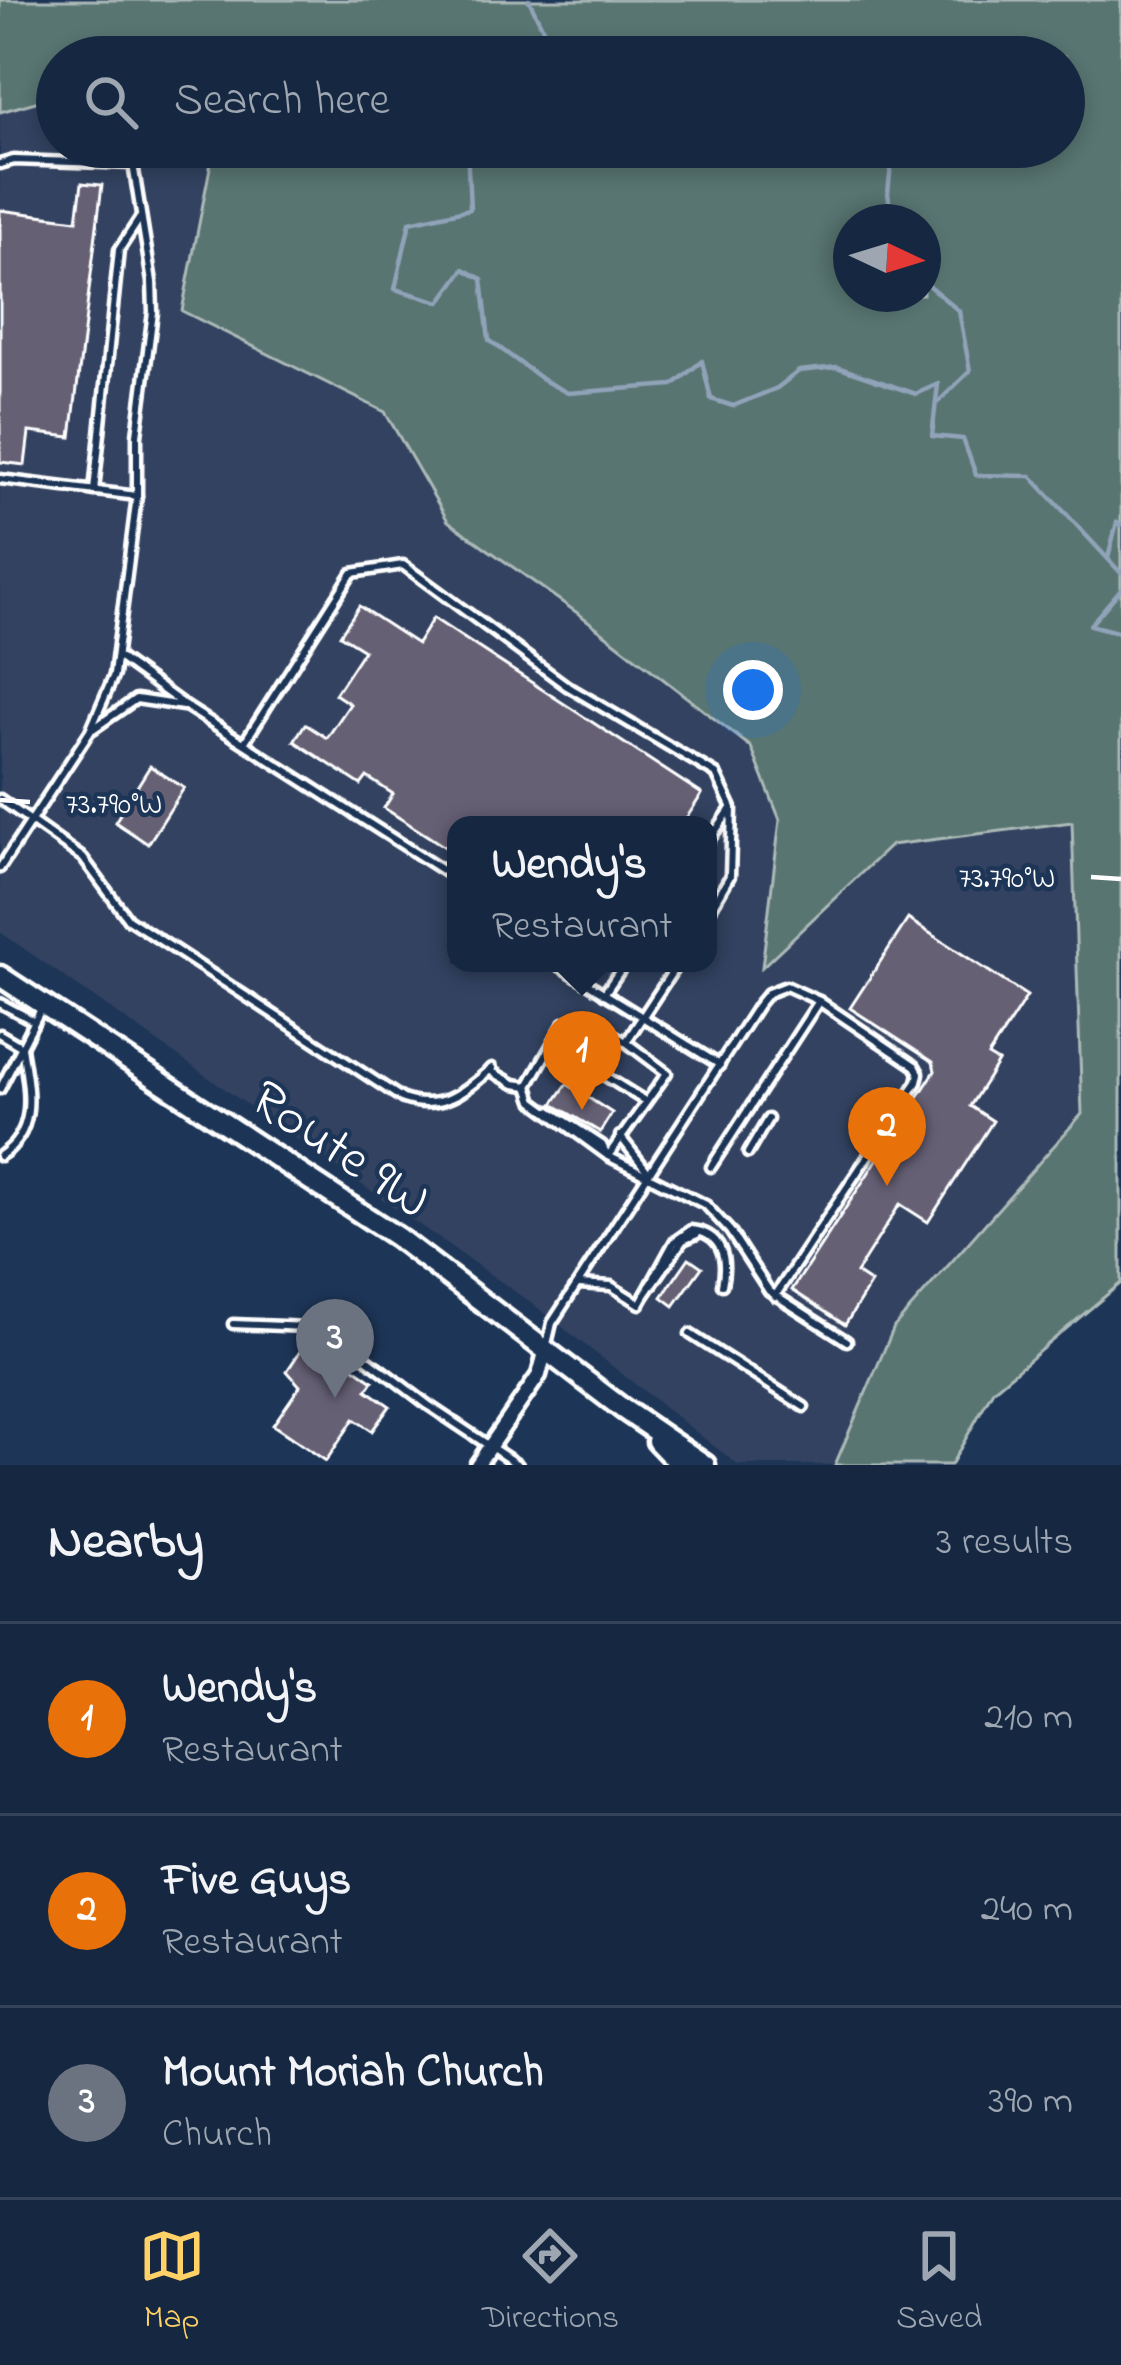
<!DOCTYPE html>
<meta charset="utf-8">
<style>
:root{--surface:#162841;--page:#23344c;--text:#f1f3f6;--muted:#9ea6b1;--line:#35445a;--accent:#ffd166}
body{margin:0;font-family:"Indie Flower",sans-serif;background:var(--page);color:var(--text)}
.compass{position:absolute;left:833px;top:204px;width:108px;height:108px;border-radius:50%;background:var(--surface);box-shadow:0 6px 18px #0003;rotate:94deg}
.you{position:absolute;left:753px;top:690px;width:42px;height:42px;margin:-30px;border:9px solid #fff;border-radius:50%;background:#1a73e8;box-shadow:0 0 0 18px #1a73e833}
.badge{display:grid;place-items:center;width:78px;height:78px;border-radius:50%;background:var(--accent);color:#fff;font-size:39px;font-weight:700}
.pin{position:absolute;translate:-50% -99px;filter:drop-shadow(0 3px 6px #0008)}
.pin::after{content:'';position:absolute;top:63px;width:42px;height:36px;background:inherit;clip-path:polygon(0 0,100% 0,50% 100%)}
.popup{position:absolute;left:447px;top:816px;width:270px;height:156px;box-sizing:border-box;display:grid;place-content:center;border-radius:24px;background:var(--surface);filter:drop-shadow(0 3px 9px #0005);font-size:39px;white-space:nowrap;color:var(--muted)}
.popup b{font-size:45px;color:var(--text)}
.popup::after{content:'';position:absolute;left:50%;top:100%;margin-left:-24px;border:24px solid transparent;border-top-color:var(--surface)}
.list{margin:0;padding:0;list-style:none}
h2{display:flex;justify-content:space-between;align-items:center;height:156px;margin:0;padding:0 48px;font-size:51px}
h2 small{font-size:39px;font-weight:400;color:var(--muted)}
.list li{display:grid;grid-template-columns:78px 1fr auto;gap:36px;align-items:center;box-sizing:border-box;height:192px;padding:0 48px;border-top:3px solid var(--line)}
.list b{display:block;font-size:45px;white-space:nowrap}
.list p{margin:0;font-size:39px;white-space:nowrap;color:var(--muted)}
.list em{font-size:39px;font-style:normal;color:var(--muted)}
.icon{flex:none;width:66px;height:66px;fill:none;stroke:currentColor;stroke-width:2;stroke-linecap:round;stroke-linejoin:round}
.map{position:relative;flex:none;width:1121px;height:1465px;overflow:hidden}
.search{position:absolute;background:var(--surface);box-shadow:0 6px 18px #0003;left:36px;right:36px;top:36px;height:132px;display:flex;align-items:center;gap:30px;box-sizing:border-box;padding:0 42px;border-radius:66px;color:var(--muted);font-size:45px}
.sheet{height:732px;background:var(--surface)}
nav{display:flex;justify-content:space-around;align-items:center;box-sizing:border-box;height:168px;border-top:3px solid var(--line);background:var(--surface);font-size:33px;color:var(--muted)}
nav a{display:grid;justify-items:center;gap:6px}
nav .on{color:var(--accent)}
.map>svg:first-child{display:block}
.built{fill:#334260;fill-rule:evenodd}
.green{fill:#597471;stroke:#acbab8;stroke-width:3;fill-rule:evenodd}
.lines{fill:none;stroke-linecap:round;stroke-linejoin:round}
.stream{stroke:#90a3b9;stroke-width:4.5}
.building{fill:#666175;stroke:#fff;stroke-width:3}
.service-casing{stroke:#fff;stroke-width:15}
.minor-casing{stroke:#fff;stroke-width:21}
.primary-casing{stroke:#fff;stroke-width:27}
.service{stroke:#1d3557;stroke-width:6}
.minor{stroke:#1d3557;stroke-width:12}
.primary{stroke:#1d3557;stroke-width:18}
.ticks{fill:none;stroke:#fff;stroke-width:4.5}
.labels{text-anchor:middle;stroke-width:9;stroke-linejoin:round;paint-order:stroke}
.street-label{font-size:54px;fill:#fff;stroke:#1d3557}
.ticks-label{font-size:30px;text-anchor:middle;fill:#fff;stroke:#1d3557;stroke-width:9;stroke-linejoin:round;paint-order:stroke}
</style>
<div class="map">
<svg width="1121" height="1465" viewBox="0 0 1121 1465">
<rect width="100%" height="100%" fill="#1d3557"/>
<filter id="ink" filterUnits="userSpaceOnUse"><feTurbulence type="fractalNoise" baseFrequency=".00833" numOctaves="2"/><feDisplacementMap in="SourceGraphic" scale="24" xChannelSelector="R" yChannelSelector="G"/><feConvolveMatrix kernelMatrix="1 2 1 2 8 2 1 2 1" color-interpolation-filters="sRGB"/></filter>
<g filter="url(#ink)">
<path class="built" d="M 57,96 L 57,147 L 214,147 L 182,312 L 385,412 L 448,521 L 583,617 L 751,747 L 780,820 L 763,966 L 891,845 L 1073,821 L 1082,1114 L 894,1327 L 835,1465 L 738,1465 L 534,1305 L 0,932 L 0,112 ZM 456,825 L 708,825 L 708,963 L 456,963 Z"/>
<path class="green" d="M 0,0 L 1121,0 L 1121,1283 L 993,1390 L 951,1465 L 835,1465 L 894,1327 L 1082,1114 L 1072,822 L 891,845 L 762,967 L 780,820 L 751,747 L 583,617 L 448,521 L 385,412 L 182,311 L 214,147 L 1064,147 L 1064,57 L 57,57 L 57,96 L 0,112 ZM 923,222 L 923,294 L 851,294 L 851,222 Z"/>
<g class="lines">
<g class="stream">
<polyline points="529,0 557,57"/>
<polyline points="941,57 953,43"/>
<polyline points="467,147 470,209 410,222 395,289 440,302 464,269 482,279 489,340 543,380 568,393 673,385 702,361 711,399 733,406 777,388 799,371 837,367 916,394 938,384 932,436 963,439 976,475 1031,476 1121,573"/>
<polyline points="892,222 888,193 893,147"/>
<polyline points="923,281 959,311 970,371 936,404"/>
<polyline points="1108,558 1117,522 1121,525"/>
<polyline points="1121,589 1090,625 1121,633"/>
</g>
</g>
<g class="building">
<polygon points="82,183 102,185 71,437 29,432 25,465 0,462 0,210 77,220"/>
<polygon points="359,606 417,644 433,618 702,794 682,825 456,825 456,854 384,808 393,794 367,777 361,785 294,741 305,724 327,738 350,704 335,694 364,650 340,635"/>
<polygon points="150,766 184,788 148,844 115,822"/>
<polygon points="908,919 1027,996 988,1056 998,1062 970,1106 993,1121 928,1222 900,1204 856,1273 871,1283 845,1325 792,1290 935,1071 933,1062 850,1008"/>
<polygon points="567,1084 612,1113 600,1132 553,1104"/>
<polygon points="689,1258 702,1267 674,1306 662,1297"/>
<polygon points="303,1347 331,1366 337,1356 373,1381 367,1390 390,1406 372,1431 354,1419 326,1461 273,1425 300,1386 287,1371"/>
</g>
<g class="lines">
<g class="service-casing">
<g id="service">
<polyline points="0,164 14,160 133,164 152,282 153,312 137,435 137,496 114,675 90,731 0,868"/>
<polyline points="0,479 137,496"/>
<polyline points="94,491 119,250 140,218"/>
<polyline points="118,657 187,707 456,879"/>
<polyline points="93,729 136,699 183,706"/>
<polyline points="244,743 352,573 403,565 567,686 716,774 732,808 730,876 708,914"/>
<path d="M 0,799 L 83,858 L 128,919 L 403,1099 C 441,1112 465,1092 492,1068"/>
<polyline points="708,842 730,810"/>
<polyline points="555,963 720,1065"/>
<polyline points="604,994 625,963"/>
<polyline points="0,1003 34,1021"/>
<polyline points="596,1025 576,1058 645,1101"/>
<path d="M 0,1034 L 22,1047 C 28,1087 40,1130 0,1156"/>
<polyline points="489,1070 514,1084 528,1086 564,1023 581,1016 626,1042"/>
<polyline points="528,1086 533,1101 608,1156 706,1205 730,1231 769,1291 847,1341"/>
<polyline points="0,1089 42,1007"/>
<polyline points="550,1111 602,1145 606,1153"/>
<polyline points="620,1136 648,1172"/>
<polyline points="748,1153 768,1119"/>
<polyline points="608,1156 667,1073 626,1042 678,963"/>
<polyline points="711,1167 819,1001"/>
<path d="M 579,1284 L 611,1286 L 640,1304 L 674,1242 L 691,1230 C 722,1233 728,1258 722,1285"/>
<polyline points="645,1295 683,1240 697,1234"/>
<polyline points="233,1324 307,1327 334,1334 428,1405 518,1465"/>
<polyline points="690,1334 804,1407"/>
<polyline points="547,1344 552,1323 758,1005 768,993 786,986 819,1001 915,1066 919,1073 917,1082 775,1296"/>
</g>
</g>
<g class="minor-casing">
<polyline id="minor" points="477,1465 539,1375 546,1349"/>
</g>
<g class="primary-casing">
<g id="primary">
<polyline points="0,976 397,1237 623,1409 705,1465"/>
<polyline points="657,1441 680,1465"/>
</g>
</g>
<use href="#service" class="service"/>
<use href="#minor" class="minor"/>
<use href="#primary" class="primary"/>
</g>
</g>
<path class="ticks" d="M 0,800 L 30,802M 1091,877 L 1121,879"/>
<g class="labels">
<g class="street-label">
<text transform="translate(342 1147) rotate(34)" y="19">Route 9W</text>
</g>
</g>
<g class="ticks-label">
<text x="114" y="813">73.790°W</text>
<text x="1007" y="887">73.790°W</text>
</g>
</svg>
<svg class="compass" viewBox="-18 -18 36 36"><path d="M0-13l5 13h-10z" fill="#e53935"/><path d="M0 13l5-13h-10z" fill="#9ea6b1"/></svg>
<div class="you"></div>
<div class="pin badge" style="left:582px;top:1110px;background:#e8710a">1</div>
<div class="popup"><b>Wendy's</b>Restaurant</div>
<div class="pin badge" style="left:887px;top:1186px;background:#e8710a">2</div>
<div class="pin badge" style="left:335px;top:1398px;background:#6b7280">3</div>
<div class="search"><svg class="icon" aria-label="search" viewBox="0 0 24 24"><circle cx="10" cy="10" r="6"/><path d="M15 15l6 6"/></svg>Search here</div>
</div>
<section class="sheet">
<h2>Nearby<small>3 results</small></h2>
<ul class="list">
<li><span class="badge" style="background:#e8710a">1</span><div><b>Wendy's</b><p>Restaurant</p></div><em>210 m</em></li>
<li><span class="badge" style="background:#e8710a">2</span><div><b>Five Guys</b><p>Restaurant</p></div><em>240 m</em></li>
<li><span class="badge" style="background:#6b7280">3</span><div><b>Mount Moriah Church</b><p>Church</p></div><em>390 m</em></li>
</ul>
</section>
<nav>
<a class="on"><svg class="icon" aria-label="map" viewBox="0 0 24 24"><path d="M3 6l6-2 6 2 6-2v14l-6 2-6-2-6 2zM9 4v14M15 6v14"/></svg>Map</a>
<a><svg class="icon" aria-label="directions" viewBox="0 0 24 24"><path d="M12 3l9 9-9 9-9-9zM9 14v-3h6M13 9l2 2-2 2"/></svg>Directions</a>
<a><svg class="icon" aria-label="saved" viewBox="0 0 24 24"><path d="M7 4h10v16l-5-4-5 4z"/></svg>Saved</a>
</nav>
